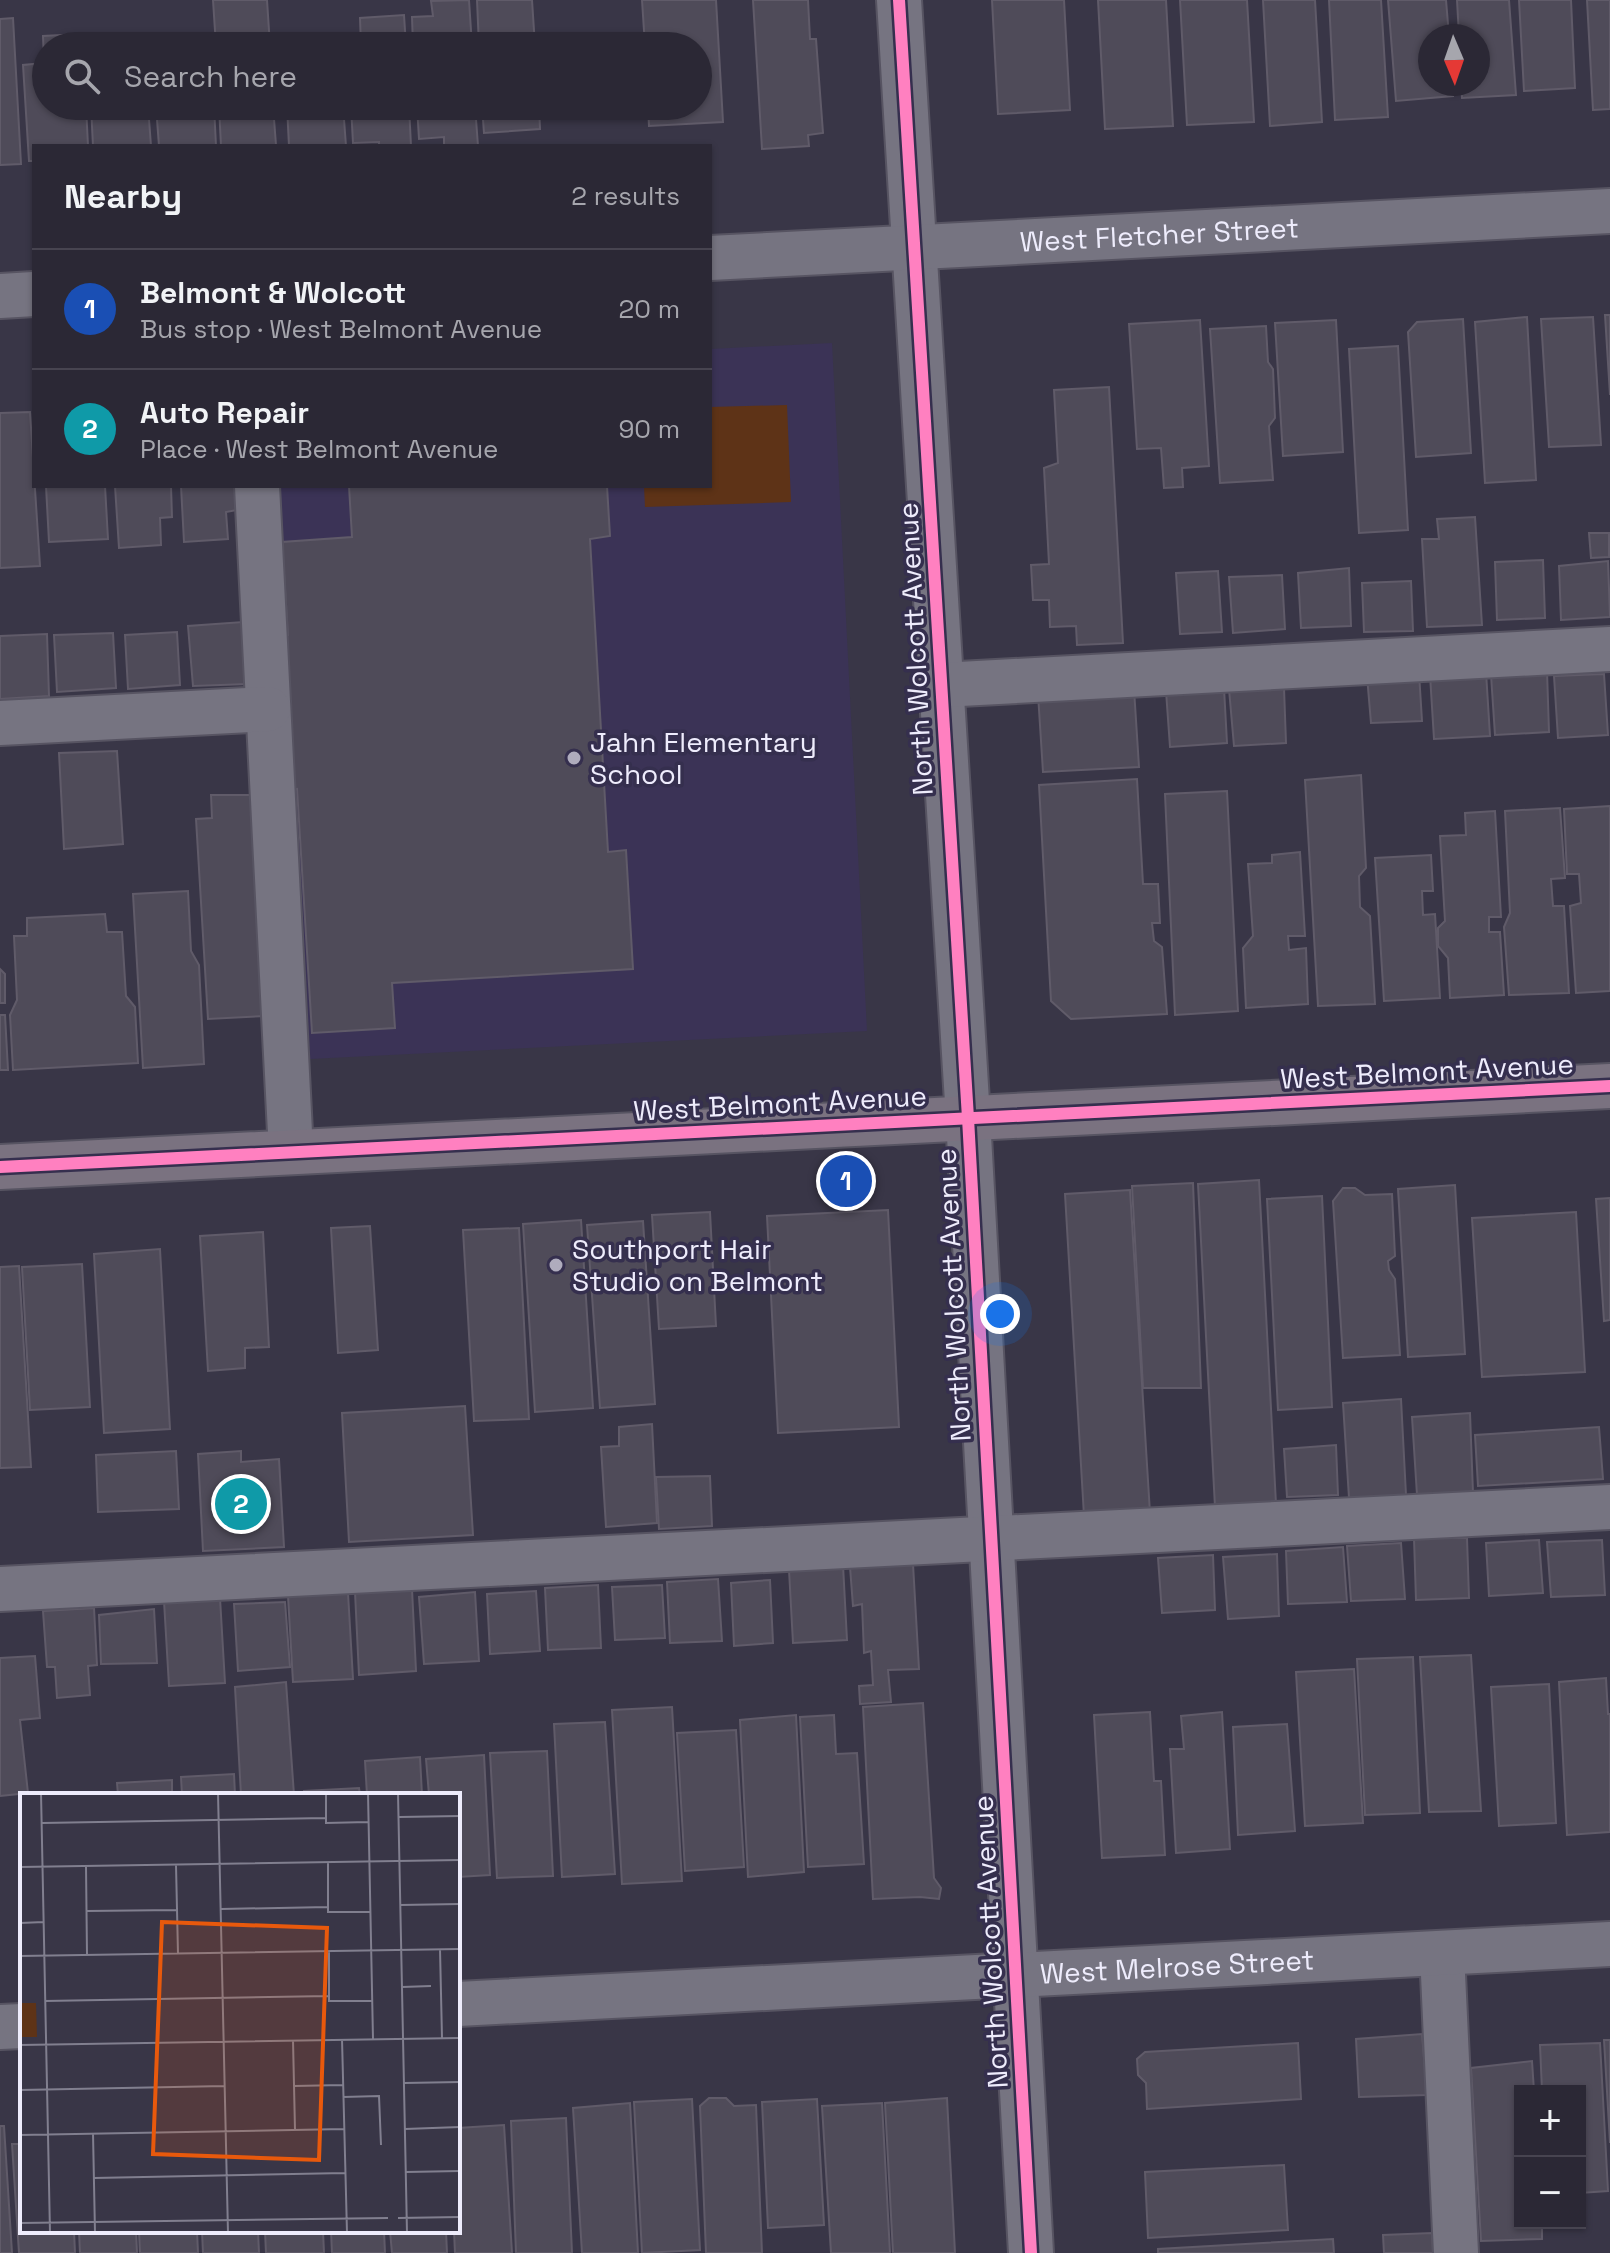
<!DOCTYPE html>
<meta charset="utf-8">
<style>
:root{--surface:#2b2835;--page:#373441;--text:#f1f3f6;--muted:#a6a6ad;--line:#474450;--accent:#afacbd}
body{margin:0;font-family:"Space Grotesk",sans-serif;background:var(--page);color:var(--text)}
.controls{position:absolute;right:24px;bottom:24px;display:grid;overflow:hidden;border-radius:0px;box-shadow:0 2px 6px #0004}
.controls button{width:72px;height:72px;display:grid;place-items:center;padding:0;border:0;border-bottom:2px solid var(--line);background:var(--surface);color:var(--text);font:40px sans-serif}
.compass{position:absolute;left:1418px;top:24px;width:72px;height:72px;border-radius:50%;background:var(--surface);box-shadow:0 2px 6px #0004;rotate:178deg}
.you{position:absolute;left:1000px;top:1314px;width:28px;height:28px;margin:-20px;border:6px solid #fff;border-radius:50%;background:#1a73e8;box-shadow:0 0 0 12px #1a73e833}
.badge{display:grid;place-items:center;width:52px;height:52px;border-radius:50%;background:var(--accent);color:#fff;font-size:26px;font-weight:700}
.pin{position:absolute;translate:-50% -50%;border:4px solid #fff;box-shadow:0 2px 8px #0006}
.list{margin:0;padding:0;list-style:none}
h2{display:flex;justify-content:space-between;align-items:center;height:104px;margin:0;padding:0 32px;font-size:34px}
h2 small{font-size:26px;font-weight:400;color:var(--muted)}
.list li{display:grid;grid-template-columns:52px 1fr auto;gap:24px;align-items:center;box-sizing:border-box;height:120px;padding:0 32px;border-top:2px solid var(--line)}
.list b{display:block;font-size:30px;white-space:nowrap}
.list p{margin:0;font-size:26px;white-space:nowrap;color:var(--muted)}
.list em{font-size:26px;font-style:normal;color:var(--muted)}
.icon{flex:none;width:44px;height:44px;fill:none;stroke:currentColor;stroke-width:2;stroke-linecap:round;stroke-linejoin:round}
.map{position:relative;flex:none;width:1610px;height:2253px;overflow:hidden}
.search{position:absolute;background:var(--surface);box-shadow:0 2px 6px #0004;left:32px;top:32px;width:680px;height:88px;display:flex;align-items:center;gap:20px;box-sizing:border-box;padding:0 28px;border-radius:44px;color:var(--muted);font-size:30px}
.panel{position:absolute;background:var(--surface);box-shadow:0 2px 6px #0004;left:32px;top:144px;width:680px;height:344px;border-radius:0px}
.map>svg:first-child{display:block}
.built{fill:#3b3356}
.green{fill:#5e3317}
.building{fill:#4f4b59;stroke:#605b69;stroke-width:2}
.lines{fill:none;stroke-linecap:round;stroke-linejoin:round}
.minor-casing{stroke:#575462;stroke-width:48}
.major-casing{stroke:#575462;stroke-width:48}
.minor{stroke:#767481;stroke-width:44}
.major{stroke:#7a7280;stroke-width:44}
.cycleway-casing{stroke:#352f4e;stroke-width:17}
.cycleway{stroke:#ff80c0;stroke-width:12}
.poi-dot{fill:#afacbd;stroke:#352f4e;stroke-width:3}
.labels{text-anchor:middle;stroke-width:7;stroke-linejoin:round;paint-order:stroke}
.street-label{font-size:28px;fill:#eeecfc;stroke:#352f4e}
.poi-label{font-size:28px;fill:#eeecfc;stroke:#352f4e;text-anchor:start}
.inset-road{fill:none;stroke:#817f8f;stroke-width:2}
.view{fill:#e8590c;fill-opacity:0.15;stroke:#e8590c;stroke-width:4}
.inset-edge{fill:none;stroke:#eeecfc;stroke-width:4}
</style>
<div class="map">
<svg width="1610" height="2253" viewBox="0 0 1610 2253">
<rect width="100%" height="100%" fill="#393647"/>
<polygon class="built" points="832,343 867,1031 310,1059 280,486 710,486 710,349"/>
<polygon class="green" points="787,405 791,502 645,507 644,486 710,486 710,407"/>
<g class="building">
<polygon points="213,0 267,0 270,46 216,46"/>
<polygon points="469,0 472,46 413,46 412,17 433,16 431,1"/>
<polygon points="477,0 532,0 535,46 479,46"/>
<polygon points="642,0 716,0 723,122 649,126 648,106 698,106 698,46 645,46"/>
<polygon points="753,0 808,0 810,39 816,39 823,133 808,135 809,146 762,149"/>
<polygon points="992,0 1064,0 1070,110 998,114"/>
<polygon points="1098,0 1166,0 1173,126 1105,129"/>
<polygon points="1180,0 1247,0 1254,122 1187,125"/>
<polygon points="1263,0 1315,0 1322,122 1270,126"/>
<polygon points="1329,0 1381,0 1388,117 1335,120"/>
<polygon points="1388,0 1446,0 1449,36 1430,36 1430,84 1453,84 1453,96 1396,101"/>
<polygon points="1457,0 1509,0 1516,95 1462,98 1461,84 1478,84 1478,36 1459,36"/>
<polygon points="1519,0 1571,0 1575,88 1524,91"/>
<polygon points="1587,0 1610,0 1610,109 1593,110"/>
<polygon points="404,15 406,46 361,46 360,18"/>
<polygon points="13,18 21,164 0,165 0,19"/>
<polygon points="81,34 82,46 46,46 46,106 86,106 88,146 34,146 34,161 29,161 23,65 44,63 43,36"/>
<polygon points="210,41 211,46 153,46 153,43"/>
<polygon points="91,106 148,106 151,146 93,146"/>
<polygon points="156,106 214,106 216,146 159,146"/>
<polygon points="219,106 273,106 276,145 221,146"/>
<polygon points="287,106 343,106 346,146 289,146"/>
<polygon points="351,106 409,106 411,146 379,146 379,142 353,143"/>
<polygon points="417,106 475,106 478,146 444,146 444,137 419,139"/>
<polygon points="482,106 539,106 540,129 484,133"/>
<polygon points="1605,315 1610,315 1610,395"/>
<polygon points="1527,317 1536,480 1485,483 1475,322"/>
<polygon points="1593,317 1601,445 1549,447 1541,319"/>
<polygon points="1463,319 1471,453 1416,457 1408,332 1417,322"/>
<polygon points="1200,320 1209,466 1182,468 1183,487 1164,488 1161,448 1137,449 1129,324"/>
<polygon points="1336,320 1343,452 1283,456 1275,323"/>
<polygon points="1266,326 1268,362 1273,369 1275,418 1269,426 1273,480 1220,483 1210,329"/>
<polygon points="1398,346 1408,530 1359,533 1349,349"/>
<polygon points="1109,387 1123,643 1077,645 1076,626 1050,627 1049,600 1033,600 1031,565 1049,564 1044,468 1058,463 1054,390"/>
<polygon points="30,412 40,566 0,568 0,413"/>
<polygon points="46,486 105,486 108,539 49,542"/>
<polygon points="115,486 171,486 172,517 160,518 161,545 119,548"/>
<polygon points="181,486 236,486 237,510 226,512 228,539 184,542"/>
<polygon points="349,486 607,486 610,536 590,539 608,852 626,850 633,969 392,983 395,1028 312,1033 297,789 284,791 275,635 288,635 282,542 352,537"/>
<polygon points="1475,517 1482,625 1427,627 1422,539 1439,539 1437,519"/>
<polygon points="1589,533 1609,533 1609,557 1591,558"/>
<polygon points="1543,560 1545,618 1497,620 1495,562"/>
<polygon points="1608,561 1610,617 1561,620 1559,566"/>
<polygon points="1349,568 1351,626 1301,628 1298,573"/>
<polygon points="1218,571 1222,632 1180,634 1176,573"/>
<polygon points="1282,575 1285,629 1233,633 1229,577"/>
<polygon points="1411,581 1413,631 1364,632 1362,583"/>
<polygon points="243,622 248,684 193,686 188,626"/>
<polygon points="177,632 180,685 128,689 125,635"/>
<polygon points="113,633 116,688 57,692 54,635"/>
<polygon points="47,634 49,696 0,699 0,636"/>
<polygon points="1547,671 1549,732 1495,735 1491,675"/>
<polygon points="1486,672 1490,736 1434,739 1430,675"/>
<polygon points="1419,673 1422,721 1371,723 1367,676"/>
<polygon points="1604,674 1608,735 1558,738 1554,676"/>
<polygon points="1224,688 1227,743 1170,747 1166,691"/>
<polygon points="1284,688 1286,743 1234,746 1229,689"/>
<polygon points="1134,689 1139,767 1043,772 1038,694"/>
<polygon points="117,751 123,844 64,849 59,753"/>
<polygon points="1361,775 1366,868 1359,876 1360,907 1370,916 1375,1004 1318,1006 1305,780"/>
<polygon points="1137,779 1143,884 1158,884 1160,923 1152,923 1154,941 1162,947 1167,1014 1071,1019 1051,1001 1039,785"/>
<polygon points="1227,791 1238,1011 1175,1015 1165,794"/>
<polygon points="211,795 259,795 266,1016 208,1019 196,819 212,818"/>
<polygon points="1610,806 1610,991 1576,993 1570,906 1581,903 1579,874 1567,874 1564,809"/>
<polygon points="1560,808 1565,878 1551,879 1553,906 1564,906 1569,993 1509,995 1504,927 1510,913 1505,811"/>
<polygon points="1495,811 1501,917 1489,917 1489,932 1500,932 1504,995 1450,998 1448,958 1438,946 1438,928 1445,921 1440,836 1466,835 1465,813"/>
<polygon points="1300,852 1305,936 1288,936 1289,950 1306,948 1308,1004 1246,1008 1243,948 1253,936 1248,864 1272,863 1272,855"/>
<polygon points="1431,855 1433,891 1422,891 1423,915 1435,914 1440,998 1384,1001 1375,858"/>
<polygon points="188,891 191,951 199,965 204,1064 143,1068 133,894"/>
<polygon points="105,914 107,932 122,932 126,996 135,1007 138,1063 13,1070 10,1015 17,1000 14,936 27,936 27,918"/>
<polygon points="0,969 5,974 5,1003 0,1003"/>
<polygon points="0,1015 5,1015 8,1070 0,1070"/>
<polygon points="1259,1180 1276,1504 1215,1507 1198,1184"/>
<polygon points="1193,1183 1201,1388 1143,1388 1132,1186"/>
<polygon points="1455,1185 1465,1354 1408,1357 1398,1189"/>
<polygon points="1343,1188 1355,1188 1365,1195 1392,1194 1395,1256 1388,1261 1389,1270 1395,1279 1400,1355 1343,1358 1333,1201"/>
<polygon points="1130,1190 1150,1513 1084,1516 1065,1194"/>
<polygon points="1322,1196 1332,1407 1278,1410 1267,1199"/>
<polygon points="1610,1198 1610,1320 1604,1321 1596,1199"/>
<polygon points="888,1210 899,1427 778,1433 767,1216"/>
<polygon points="710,1212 716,1326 659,1329 652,1215"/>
<polygon points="1576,1212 1585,1372 1482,1377 1472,1218"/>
<polygon points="581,1220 593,1408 535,1412 523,1224"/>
<polygon points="643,1221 655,1404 600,1408 587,1225"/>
<polygon points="370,1226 378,1350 338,1353 331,1228"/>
<polygon points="519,1228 529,1419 474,1421 463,1230"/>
<polygon points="263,1232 269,1347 245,1348 245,1368 208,1371 200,1236"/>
<polygon points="160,1249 170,1429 104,1433 94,1254"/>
<polygon points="82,1264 90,1407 30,1410 22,1267"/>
<polygon points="19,1266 31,1467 0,1468 0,1267"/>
<polygon points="1401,1399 1406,1495 1349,1498 1343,1403"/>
<polygon points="465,1406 473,1535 349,1542 342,1413"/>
<polygon points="1470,1413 1473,1493 1417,1495 1412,1417"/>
<polygon points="652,1424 657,1523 606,1527 601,1447 619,1446 619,1427"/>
<polygon points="1599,1427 1603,1479 1478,1486 1475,1435"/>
<polygon points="1336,1445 1338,1495 1287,1497 1284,1449"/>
<polygon points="176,1451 179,1509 98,1512 96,1455"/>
<polygon points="241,1451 241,1462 279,1459 284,1547 203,1551 198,1454"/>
<polygon points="710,1476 712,1526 659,1529 656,1477"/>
<polygon points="1414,1538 1467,1538 1469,1598 1416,1600"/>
<polygon points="1539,1540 1543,1593 1489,1596 1486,1543"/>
<polygon points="1602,1540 1605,1595 1551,1597 1547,1542"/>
<polygon points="1401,1543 1405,1599 1351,1601 1347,1546"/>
<polygon points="1343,1547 1347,1602 1288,1604 1286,1551"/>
<polygon points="1277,1554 1279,1616 1228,1619 1223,1557"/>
<polygon points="1213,1555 1215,1610 1162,1613 1158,1558"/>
<polygon points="913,1564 919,1669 888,1670 891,1702 860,1704 859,1686 873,1685 871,1651 864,1653 862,1604 853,1606 850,1567"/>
<polygon points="843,1565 847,1640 793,1643 789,1570"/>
<polygon points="718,1579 722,1641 670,1643 667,1582"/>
<polygon points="770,1580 773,1643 734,1646 731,1583"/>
<polygon points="598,1585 601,1648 548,1650 545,1588"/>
<polygon points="662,1585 665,1638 615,1640 612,1587"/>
<polygon points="412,1589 416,1671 359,1675 355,1592"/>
<polygon points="536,1591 540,1651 490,1654 487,1594"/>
<polygon points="475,1592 479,1661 424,1664 419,1597"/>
<polygon points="348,1593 353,1679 293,1682 288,1596"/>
<polygon points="220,1598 225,1683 169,1686 164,1601"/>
<polygon points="285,1602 290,1667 238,1671 234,1604"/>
<polygon points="94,1608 97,1665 88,1666 90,1695 57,1698 55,1667 47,1667 43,1611"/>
<polygon points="154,1609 157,1663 101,1664 99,1615"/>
<polygon points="1471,1655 1481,1811 1429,1812 1420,1657"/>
<polygon points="35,1656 40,1718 20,1720 28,1793 0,1796 0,1658"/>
<polygon points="1413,1657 1420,1813 1365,1815 1357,1659"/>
<polygon points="1354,1669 1363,1823 1305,1826 1296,1672"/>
<polygon points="1606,1678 1608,1714 1610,1714 1610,1832 1567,1835 1559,1682"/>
<polygon points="286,1682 294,1795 241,1795 235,1687"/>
<polygon points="1549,1684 1556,1823 1499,1826 1491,1687"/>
<polygon points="923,1703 934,1878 941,1888 939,1899 920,1897 873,1899 863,1707"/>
<polygon points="672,1707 682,1881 622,1884 612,1710"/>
<polygon points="1150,1712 1154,1781 1161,1781 1165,1855 1102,1858 1094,1715"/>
<polygon points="1222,1712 1230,1849 1176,1853 1170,1749 1184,1749 1181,1716"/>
<polygon points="796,1715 804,1872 748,1877 740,1720"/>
<polygon points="834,1715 836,1754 857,1753 864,1864 808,1867 800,1717"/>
<polygon points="605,1722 615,1874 562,1877 554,1724"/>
<polygon points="1287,1724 1295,1831 1238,1835 1233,1727"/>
<polygon points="736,1730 744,1867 685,1871 677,1733"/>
<polygon points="547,1751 553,1876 497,1878 490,1753"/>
<polygon points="484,1755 490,1875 458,1877 458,1795 429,1795 426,1759"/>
<polygon points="420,1757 422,1795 367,1795 365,1761"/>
<polygon points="234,1774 235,1795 182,1795 181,1777"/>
<polygon points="172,1780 172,1795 118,1795 117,1783"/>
<polygon points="359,1788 360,1795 304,1795 304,1791"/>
<polygon points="1422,2034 1427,2095 1359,2097 1356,2039"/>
<polygon points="1604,2040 1610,2040 1610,2143"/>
<polygon points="1298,2043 1301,2099 1147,2109 1146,2083 1138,2075 1137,2059 1145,2052"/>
<polygon points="1600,2043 1608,2191 1580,2193 1580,2091 1542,2091 1540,2045"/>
<polygon points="1532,2061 1534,2091 1520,2091 1520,2223 1542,2223 1542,2239 1481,2241 1471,2068"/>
<polygon points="709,2098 726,2098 734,2106 756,2105 762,2253 706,2253 700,2106"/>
<polygon points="947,2098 955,2253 893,2253 885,2103"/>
<polygon points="692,2099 700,2250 642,2253 634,2102"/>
<polygon points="817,2099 824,2225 768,2228 762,2102"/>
<polygon points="630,2103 638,2253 582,2253 573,2108"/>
<polygon points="882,2103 890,2253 831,2253 822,2106"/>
<polygon points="566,2118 572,2253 516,2253 511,2121"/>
<polygon points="504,2125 512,2253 455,2253 454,2231 458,2231 458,2128"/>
<polygon points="0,2126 4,2126 12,2253 0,2253"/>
<polygon points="12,2144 22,2144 22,2231 74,2231 75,2253 19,2253"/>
<polygon points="1284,2165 1288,2230 1148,2238 1145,2172"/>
<polygon points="79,2231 136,2231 137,2253 80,2253"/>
<polygon points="139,2231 197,2231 198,2253 140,2253"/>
<polygon points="202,2231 258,2231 259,2253 203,2253"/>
<polygon points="265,2231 323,2231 324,2253 266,2253"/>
<polygon points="331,2231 384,2231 385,2253 332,2253"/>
<polygon points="390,2231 446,2231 447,2253 392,2253"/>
<polygon points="1432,2233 1433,2253 1384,2253 1383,2235"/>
<polygon points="1333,2239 1334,2253 1158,2253 1158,2249"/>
</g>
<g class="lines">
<g class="minor-casing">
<g id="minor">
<polyline points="899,0 968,1118 1031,2253"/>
<path id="s1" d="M 710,258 L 1610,211"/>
<polyline points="0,296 34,294"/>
<polyline points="257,486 291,1152"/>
<polyline points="941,685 1610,649"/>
<polyline points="0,723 268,709"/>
<polyline points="0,1589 1610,1507"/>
<polyline points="1442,1953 1456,2253"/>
<path id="s2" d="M 458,2004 L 1610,1944"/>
<polyline points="0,2027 22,2026"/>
</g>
</g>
<g class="major-casing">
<polyline id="major" points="0,1167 1610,1086"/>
</g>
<use href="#minor" class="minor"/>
<use href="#major" class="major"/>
<g class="cycleway-casing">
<g id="cycleway">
<polyline points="899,0 968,1118 1031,2253"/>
<polyline points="0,1167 1610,1086"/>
</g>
</g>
<use href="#cycleway" class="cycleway"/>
</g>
<g class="poi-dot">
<circle cx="574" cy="758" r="8"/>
<circle cx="556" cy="1265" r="8"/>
</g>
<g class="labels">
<g class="street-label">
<text dy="10" stroke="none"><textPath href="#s1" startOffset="450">West Fletcher Street</textPath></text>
<text transform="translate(915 649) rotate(-93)" y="10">North Wolcott Avenue</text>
<text transform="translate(1427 1071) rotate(-3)" y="10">West Belmont Avenue</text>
<text transform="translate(780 1103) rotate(-3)" y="10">West Belmont Avenue</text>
<text transform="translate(953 1295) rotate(-93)" y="10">North Wolcott Avenue</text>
<text transform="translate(990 1942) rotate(-93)" y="10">North Wolcott Avenue</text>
<text dy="10" stroke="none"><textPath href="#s2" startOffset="720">West Melrose Street</textPath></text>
</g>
<g class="poi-label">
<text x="590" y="752">Jahn Elementary<tspan x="590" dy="32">School</tspan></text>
<text x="572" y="1259">Southport Hair<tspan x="572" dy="32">Studio on Belmont</tspan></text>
</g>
</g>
<g transform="translate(20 1793)">
<rect width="440" height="440" fill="#393647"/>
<path d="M 0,210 L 16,210 L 17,244 L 0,244 Z" fill="#5e3317"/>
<path class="inset-road" d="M 21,0 L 30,440M 198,0 L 208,440M 306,0 L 306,30 L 348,29M 348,0 L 353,246M 378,0 L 387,440M 379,24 L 440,23M 22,30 L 306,25M 308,69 L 308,119 L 350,119M 156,72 L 158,161M 66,73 L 67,162M 0,74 L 440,67M 380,112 L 440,111M 201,116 L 308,114M 67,118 L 157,117M 0,130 L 24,129M 420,156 L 422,245M 309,158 L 309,208 L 352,208M 0,163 L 440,156M 382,194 L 411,193M 25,208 L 309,203M 322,246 L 327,440M 273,247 L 275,337M 0,252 L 440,245M 384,290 L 440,289M 274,293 L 323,292M 0,297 L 205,293M 323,304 L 359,303 L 361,352M 385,336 L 440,334M 73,340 L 75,440M 0,342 L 324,336M 386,379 L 440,378M 74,385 L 325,380M 378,425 L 440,424M 0,430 L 368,425"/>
<path class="view" d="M 142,129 L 307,135 L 299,367 L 133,361 Z"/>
<rect width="440" height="440" class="inset-edge"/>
</g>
</svg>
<div class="controls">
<button>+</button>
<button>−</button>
</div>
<svg class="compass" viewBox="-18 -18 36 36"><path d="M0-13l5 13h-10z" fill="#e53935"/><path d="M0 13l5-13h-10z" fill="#a6a6ad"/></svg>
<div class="you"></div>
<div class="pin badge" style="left:846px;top:1181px;background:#1a4fb4">1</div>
<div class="pin badge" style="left:241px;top:1504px;background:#0f9aa8">2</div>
<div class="search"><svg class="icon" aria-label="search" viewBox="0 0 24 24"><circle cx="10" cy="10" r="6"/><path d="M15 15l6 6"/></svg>Search here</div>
<section class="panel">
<h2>Nearby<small>2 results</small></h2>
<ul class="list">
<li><span class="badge" style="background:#1a4fb4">1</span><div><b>Belmont &amp; Wolcott</b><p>Bus stop · West Belmont Avenue</p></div><em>20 m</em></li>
<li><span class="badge" style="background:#0f9aa8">2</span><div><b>Auto Repair</b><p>Place · West Belmont Avenue</p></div><em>90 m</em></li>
</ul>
</section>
</div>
